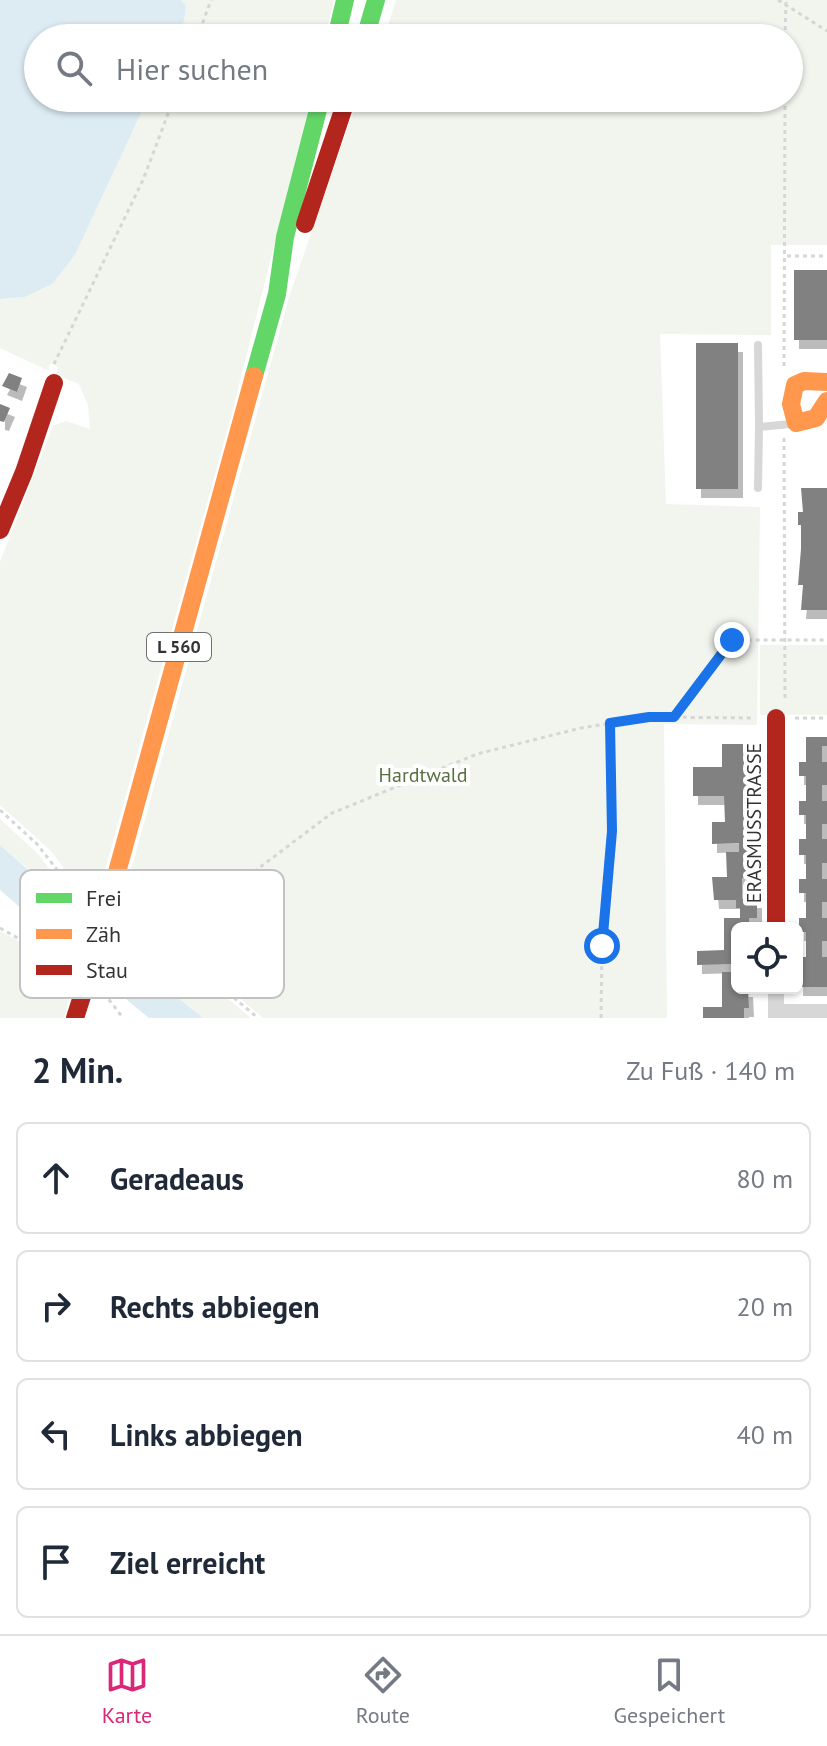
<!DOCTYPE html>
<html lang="de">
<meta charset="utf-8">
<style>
:root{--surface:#fff;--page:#f6f6f7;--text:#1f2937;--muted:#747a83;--line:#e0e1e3;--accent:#db2777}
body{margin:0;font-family:"PT Sans",sans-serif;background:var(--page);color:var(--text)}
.controls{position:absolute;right:24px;bottom:24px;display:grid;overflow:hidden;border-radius:12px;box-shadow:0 2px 6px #0004}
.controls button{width:72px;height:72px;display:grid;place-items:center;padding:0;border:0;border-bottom:2px solid var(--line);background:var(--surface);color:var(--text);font:40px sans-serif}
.stop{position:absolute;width:24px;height:24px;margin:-18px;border:6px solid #1a73e8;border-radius:50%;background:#fff}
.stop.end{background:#1a73e8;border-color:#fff;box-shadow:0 2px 8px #0008}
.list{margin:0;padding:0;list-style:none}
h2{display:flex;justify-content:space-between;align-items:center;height:104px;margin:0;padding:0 32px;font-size:34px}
h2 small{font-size:26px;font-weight:400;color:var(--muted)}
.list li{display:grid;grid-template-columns:52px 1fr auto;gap:24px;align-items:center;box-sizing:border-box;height:112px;margin:0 16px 16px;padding:0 16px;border:2px solid var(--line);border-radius:12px}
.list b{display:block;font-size:30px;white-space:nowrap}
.list em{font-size:26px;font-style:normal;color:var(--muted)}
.icon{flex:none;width:44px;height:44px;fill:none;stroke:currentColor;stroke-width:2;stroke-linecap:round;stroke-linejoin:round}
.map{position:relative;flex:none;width:827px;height:1018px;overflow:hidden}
.search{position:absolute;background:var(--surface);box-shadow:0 2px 6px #0004;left:24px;right:24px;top:24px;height:88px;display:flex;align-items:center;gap:20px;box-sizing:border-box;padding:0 28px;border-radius:44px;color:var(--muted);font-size:30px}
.sheet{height:616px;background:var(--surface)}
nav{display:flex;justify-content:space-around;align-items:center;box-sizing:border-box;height:112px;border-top:2px solid var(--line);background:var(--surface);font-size:22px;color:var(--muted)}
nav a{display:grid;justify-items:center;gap:4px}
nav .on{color:var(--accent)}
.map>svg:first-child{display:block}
.green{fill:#f1f5ed}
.water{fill:#ddebf3}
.building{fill:#818181;filter:url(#shadow)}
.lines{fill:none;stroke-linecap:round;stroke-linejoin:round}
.path{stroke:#d6d6d6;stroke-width:3;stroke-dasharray:4 4;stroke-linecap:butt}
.lane{stroke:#d7d7d7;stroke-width:8}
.street{stroke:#d7d7d7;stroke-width:16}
.fast{stroke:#63d668;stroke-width:18}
.slow{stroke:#ff974d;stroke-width:18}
.jam{stroke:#b3261e;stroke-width:18}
.fast-bridge{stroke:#63d668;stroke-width:18}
.route{stroke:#1a73e8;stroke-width:10}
.labels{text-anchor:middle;stroke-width:8;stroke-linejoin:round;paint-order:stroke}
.shield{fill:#fff;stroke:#707070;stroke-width:2}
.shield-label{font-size:18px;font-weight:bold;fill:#333}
.park-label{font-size:20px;fill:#56703f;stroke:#fff}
.street-label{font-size:20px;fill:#333;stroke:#fff}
.key{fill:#fff;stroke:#c2c2c2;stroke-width:2}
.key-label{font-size:22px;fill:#333}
</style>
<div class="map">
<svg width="827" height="1018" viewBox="0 0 827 1018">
<defs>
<filter id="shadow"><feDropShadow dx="5" dy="9" stdDeviation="0" flood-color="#0004"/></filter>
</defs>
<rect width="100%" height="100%" fill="#fff"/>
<g class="green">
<polygon points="181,0 334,0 325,38 176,38 184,22 186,6"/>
<polygon points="396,0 827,0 827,245 771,245 771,335 660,334 666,504 760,507 757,725 664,724 667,1018 263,1018 200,965 119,929 126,905 122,903 289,297 358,98 789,98 789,38 384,38"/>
<polygon points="148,98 311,98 232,413 102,881 97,881 90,904 52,852 0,805 0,562 53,426 66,421 90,429 88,405 79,384 56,375 58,367 51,363 47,370 0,348 0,299 25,297 51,284 75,255"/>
<rect x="760" y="645" width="67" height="70"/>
<polygon points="0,819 39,855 81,913 0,845"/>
<polygon points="0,931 44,955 68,975 65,990 71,992 64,1018 0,1018"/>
<polygon points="125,945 210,984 251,1018 203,1018 121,951"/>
</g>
<g class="water">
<polygon points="0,0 181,0 186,6 184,22 176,38 38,38 38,98 148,98 75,255 52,284 25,297 0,299"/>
<polygon points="0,845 125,955 203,1018 149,1018 133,1005 0,890"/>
</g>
<g class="building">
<rect x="794" y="270" width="33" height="70"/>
<rect x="696" y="343" width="42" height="146"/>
<polygon points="9,373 22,378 17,392 2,386"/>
<polygon points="0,404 10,408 4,422 0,421"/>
<polygon points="801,488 827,488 827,610 801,610 803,585 798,585 801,549 801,525 798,525 798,512 803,512"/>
<polygon points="806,737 827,737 827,746 822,746 822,762 827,762 827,785 822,785 822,801 827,801 827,824 822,824 822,839 827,839 827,863 822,863 822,879 827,879 827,902 822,902 822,918 827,918 827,941 822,941 822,957 827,957 827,987 798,987 799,957 806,957 806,932 799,932 799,918 806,918 806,893 799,893 799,879 806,879 806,855 799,855 799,839 806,839 806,815 799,815 799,801 806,801 806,776 799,776 799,762 806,762"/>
<polygon points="722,744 748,744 749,785 757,785 757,796 748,796 749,822 746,822 747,843 756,842 756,852 748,852 749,878 742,878 742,899 757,899 757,918 749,918 749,928 737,928 737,964 697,965 697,951 724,950 724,918 740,918 740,908 736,908 736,900 714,900 712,877 727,877 726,852 739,852 739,843 712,844 712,822 725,822 724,796 693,796 693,767 722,767"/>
<polygon points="722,972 737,972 737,988 748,988 749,1008 744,1008 744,1018 703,1018 703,1007 722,1007"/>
</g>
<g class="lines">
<g class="path">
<polyline points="778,0 827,31"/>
<polyline points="197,38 211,0"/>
<polyline points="785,38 786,0"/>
<polyline points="787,256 827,256"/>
<polyline points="54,364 143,180 174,98"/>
<polyline points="784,366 785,98"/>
<polyline points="784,438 785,698"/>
<polyline points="674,717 732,640 827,640"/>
<polyline points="795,718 827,718"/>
<polyline points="0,810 37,844 85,906"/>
<polyline points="0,928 69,967"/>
<polyline points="123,935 209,977 258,1018"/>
<polyline points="178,960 180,943 247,877 332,813 477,754 581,728 649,717 755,718"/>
<polyline points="104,993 123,1018"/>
<polyline points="601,1018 602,946 612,831 610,723"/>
</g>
<g class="lane">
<polyline points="758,345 759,427"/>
<polyline points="758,488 759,427 791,424"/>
</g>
<g class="street">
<polyline points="776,1012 827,1012"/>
<polyline points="776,1018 776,988"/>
</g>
<g class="fast">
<polyline points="336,38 345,0"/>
<polyline points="365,38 376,0"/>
<polyline points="254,376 277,294 285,237 321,98"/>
</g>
<g class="slow">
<polyline points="827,382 804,381 795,385 791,404 796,423 816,418 827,401"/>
<polyline points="106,912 254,376"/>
</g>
<g class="jam">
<polyline points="305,224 347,98"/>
<polyline points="0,530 24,472 54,383"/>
<polyline points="776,718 776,928"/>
<polyline points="75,1018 84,990"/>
</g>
<polyline class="fast-bridge" points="84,990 106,912"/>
</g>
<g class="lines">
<polyline class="route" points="602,946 612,831 610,723 649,717 674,717 732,640"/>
</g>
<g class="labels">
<rect class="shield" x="147" y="633" width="64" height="28" rx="6"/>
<g class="shield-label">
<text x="179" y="653">L 560</text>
</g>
<g class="park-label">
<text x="423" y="782">Hardtwald</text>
</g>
<g class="street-label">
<text transform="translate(754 823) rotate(-90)" y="7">ERASMUSSTRASSE</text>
</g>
</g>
<rect x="20" y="870" width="264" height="128" rx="12" class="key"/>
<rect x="36" y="893" width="36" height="10" fill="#63d668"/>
<rect x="36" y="929" width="36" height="10" fill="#ff974d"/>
<rect x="36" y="965" width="36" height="10" fill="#b3261e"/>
<g class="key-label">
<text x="86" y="906">Frei</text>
<text x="86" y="942">Zäh</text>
<text x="86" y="978">Stau</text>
</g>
</svg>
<div class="controls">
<button><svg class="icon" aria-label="locate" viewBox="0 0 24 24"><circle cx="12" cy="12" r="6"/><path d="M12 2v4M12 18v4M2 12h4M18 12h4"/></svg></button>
</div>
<div class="stop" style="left:602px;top:946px"></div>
<div class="stop end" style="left:732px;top:640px"></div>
<div class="search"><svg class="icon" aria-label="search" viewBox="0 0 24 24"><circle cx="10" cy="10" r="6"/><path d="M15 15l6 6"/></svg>Hier suchen</div>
</div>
<section class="sheet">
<h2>2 Min.<small>Zu Fuß · 140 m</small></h2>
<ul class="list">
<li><svg class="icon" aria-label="ahead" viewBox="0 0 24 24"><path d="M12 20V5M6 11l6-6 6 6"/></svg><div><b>Geradeaus</b></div><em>80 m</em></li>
<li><svg class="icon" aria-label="right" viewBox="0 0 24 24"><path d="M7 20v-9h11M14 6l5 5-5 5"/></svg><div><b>Rechts abbiegen</b></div><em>20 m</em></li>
<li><svg class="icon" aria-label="left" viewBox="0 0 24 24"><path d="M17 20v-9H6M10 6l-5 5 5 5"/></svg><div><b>Links abbiegen</b></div><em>40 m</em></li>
<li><svg class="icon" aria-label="arrive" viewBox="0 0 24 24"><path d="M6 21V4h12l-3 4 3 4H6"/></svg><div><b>Ziel erreicht</b></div></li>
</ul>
</section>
<nav>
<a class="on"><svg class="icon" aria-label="map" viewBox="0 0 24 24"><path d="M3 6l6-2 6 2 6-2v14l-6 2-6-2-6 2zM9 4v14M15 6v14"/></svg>Karte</a>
<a><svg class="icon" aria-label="directions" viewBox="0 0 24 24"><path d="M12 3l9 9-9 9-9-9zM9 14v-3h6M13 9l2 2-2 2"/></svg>Route</a>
<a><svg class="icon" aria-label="saved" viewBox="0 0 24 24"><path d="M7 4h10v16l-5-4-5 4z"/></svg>Gespeichert</a>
</nav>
